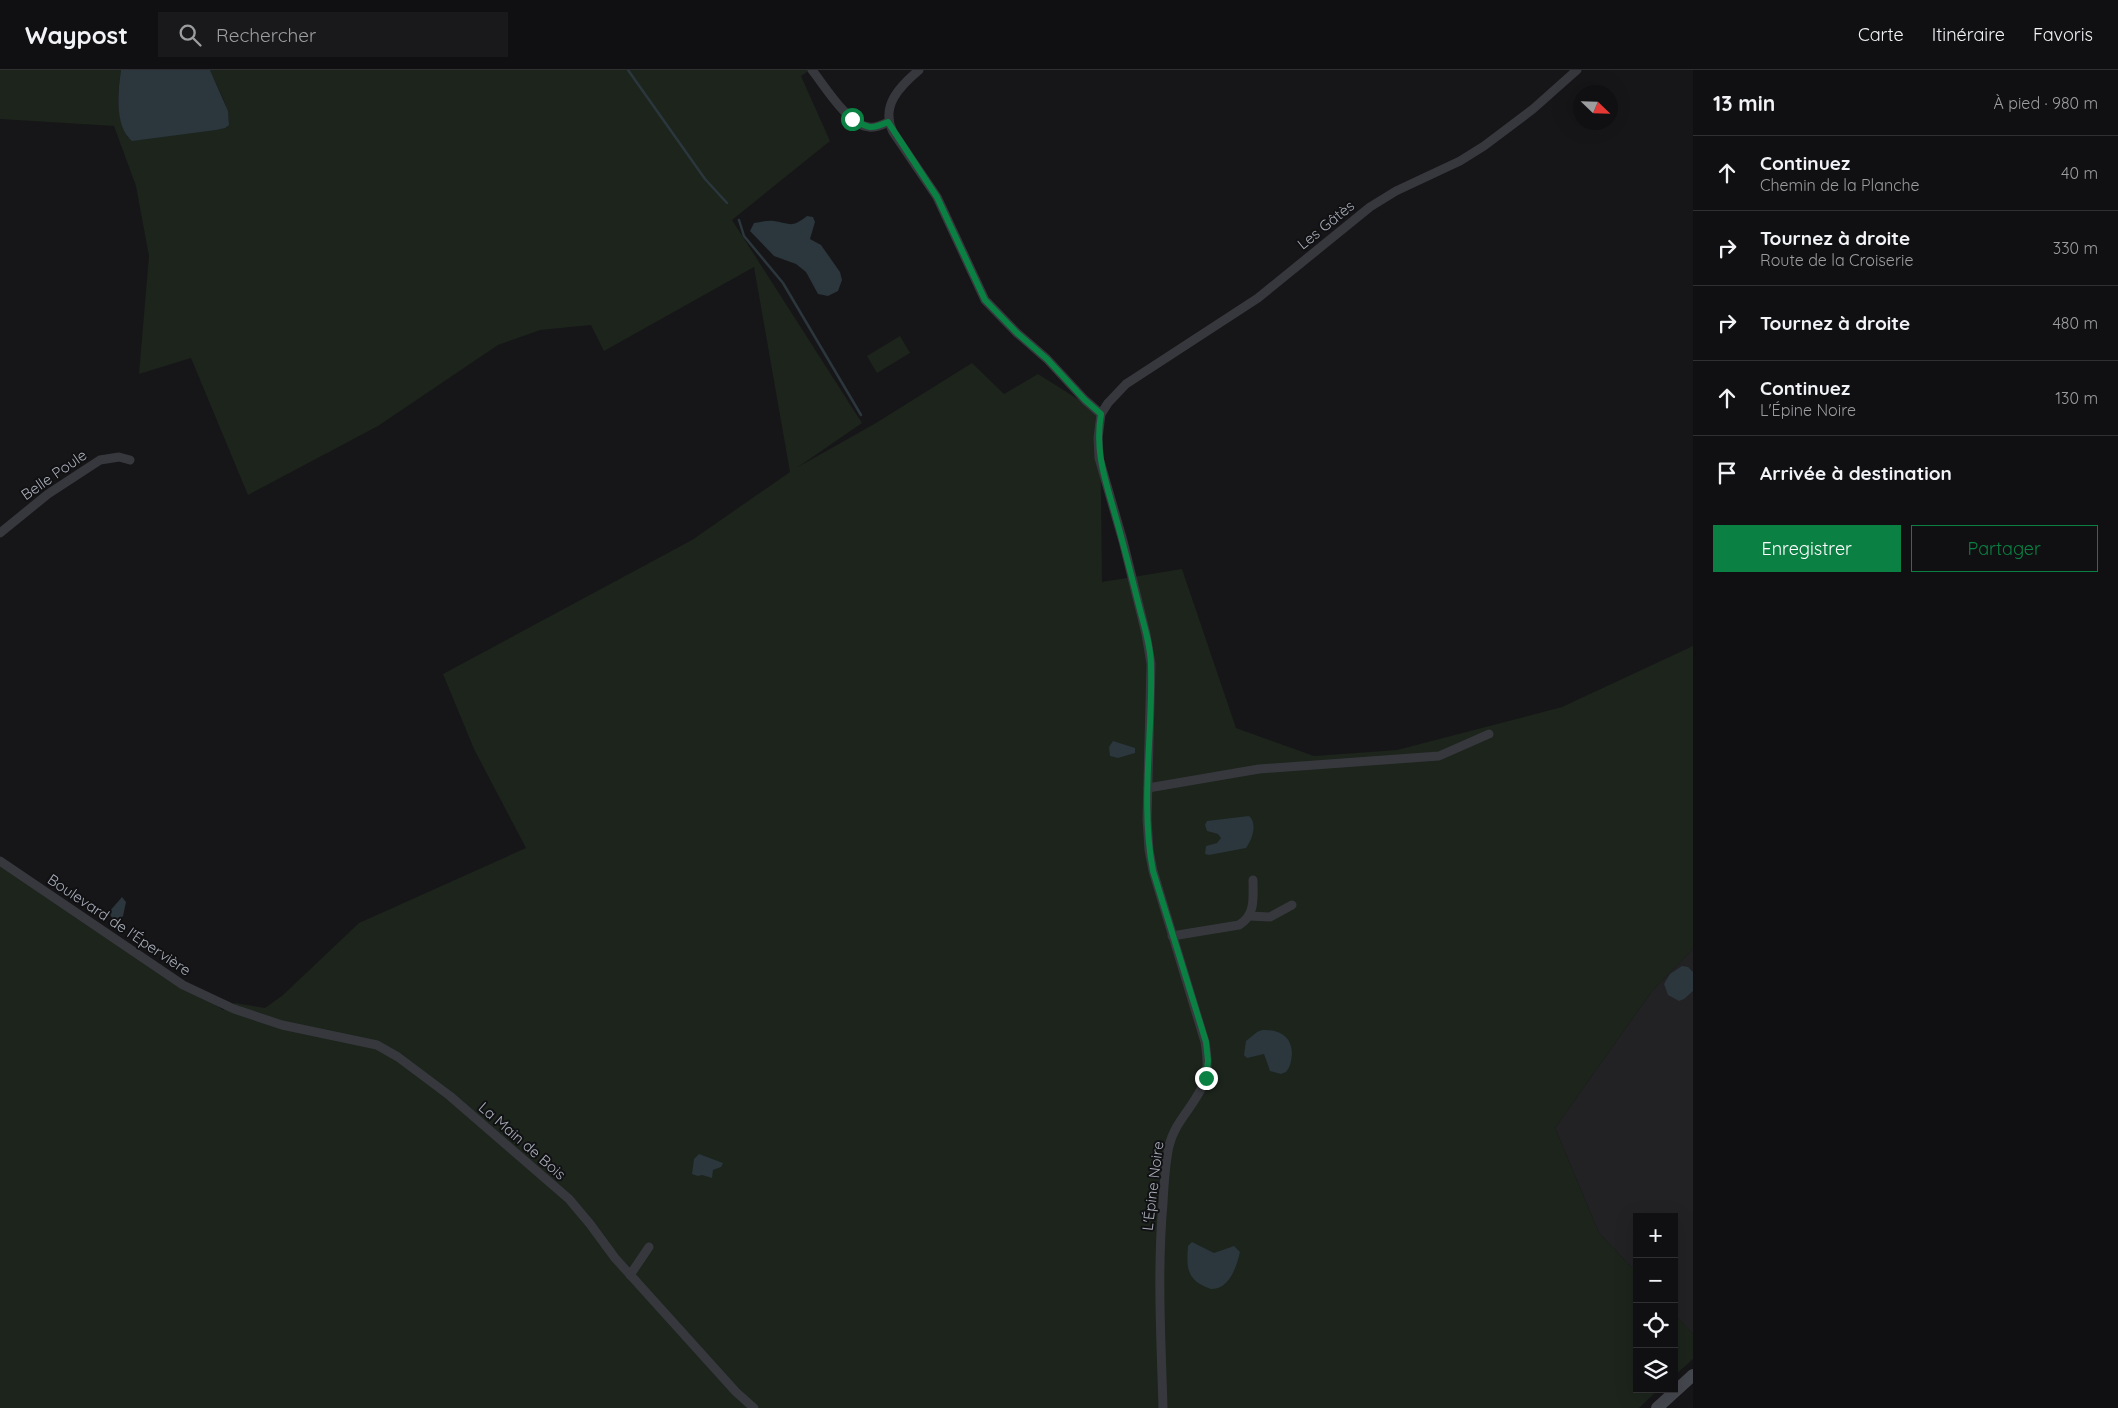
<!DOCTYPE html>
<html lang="fr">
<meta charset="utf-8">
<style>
:root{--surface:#101012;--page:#19191b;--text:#f1f3f6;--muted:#9c9d9f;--line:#303032;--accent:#0b8043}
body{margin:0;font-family:Quicksand,sans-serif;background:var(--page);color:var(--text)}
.controls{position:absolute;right:15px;bottom:15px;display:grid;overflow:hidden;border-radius:0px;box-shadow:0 5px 20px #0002}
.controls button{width:45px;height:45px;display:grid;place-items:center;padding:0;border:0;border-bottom:1px solid var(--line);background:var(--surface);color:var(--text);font:25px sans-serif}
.compass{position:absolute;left:1573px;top:15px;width:45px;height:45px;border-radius:50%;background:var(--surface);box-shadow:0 5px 20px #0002;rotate:113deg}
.stop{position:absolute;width:15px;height:15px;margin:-11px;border:4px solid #0b8043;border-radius:50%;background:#fff}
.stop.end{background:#0b8043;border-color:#fff;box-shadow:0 1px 5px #0008}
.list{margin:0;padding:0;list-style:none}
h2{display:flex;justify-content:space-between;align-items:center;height:65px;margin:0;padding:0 20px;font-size:21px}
h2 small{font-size:16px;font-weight:400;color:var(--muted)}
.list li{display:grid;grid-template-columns:32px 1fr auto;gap:15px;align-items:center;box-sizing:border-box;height:75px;padding:0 20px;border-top:1px solid var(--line)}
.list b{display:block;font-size:19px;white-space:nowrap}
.list p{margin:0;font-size:16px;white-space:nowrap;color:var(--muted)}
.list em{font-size:16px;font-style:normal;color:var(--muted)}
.actions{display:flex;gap:10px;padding:15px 20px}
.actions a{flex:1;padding:11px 0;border:1px solid var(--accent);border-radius:0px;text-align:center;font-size:18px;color:var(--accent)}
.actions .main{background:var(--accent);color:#fff}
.icon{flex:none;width:28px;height:28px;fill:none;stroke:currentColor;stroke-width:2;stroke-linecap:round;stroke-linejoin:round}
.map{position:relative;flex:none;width:1693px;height:1338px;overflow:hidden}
header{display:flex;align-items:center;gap:30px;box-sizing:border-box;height:70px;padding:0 25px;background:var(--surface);border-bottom:1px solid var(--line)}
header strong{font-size:24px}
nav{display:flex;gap:28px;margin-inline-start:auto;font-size:18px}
.search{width:350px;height:45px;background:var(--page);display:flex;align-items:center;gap:12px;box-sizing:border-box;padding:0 18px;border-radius:0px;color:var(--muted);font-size:19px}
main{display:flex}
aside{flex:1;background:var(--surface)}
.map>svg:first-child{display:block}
.built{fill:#222225}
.green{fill:#1c241c}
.water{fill:#2b363d}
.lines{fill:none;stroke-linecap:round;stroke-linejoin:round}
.stream{stroke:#2b363d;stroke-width:2.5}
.street{stroke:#37383d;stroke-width:9}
.secondary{stroke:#45474e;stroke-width:12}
.route{stroke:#0b8043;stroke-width:6}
.labels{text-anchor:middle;stroke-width:4;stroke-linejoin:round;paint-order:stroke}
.street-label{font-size:15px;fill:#a7adb9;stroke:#111113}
</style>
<header>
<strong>Waypost</strong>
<div class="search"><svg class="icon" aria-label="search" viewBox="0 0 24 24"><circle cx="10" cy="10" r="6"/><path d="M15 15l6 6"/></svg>Rechercher</div>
<nav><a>Carte</a><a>Itinéraire</a><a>Favoris</a></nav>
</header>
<main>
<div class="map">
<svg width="1693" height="1338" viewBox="0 0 1693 1338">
<rect width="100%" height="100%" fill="#161618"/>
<polygon class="built" points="1693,879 1693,1264 1674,1244 1674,1147 1637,1147 1637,1203 1599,1163 1555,1058 1652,921"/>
<g class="green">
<path d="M 0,0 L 121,0 C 117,23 116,47 128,68 L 227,56 C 234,44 215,13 210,0 L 810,0 L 801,6 L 830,71 L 732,150 L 862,353 L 798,397 L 876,353 L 972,293 L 1004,324 L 1038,304 L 1100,343 L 1102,512 L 1182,499 L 1236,658 L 1314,686 L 1397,680 L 1562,637 L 1693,576 L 1693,879 L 1652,921 L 1555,1058 L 1599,1163 L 1637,1203 L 1637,1319 L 1659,1319 L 1639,1338 L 0,1338 L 0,787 L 223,940 L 235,933 L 265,938 L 283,925 L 359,853 L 526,778 L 474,679 L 443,604 L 692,470 L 790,402 L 754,197 L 604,281 L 591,255 L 540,260 L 498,275 L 378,356 L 248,425 L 191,288 L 139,304 L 149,186 L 136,116 L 114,56 L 0,49 Z"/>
<polygon points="900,266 910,283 877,303 867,286"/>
<polygon points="1674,1244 1693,1264 1693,1289 1674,1306"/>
</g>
<g class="water">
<path d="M 121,0 L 210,0 L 228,41 L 229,55 L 225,58 L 216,60 L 132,71 C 114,57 118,20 121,0 Z"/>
<path d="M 807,146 L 813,147 L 815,152 L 810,169 L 821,175 L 840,202 L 842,210 L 838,221 L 828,226 L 818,224 L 806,202 L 796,194 L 774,186 L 750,161 L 754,153 C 760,152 768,150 774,151 C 792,154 791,158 807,146 Z"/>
<polygon points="1113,671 1135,678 1135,683 1118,688 1110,686 1109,677"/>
<path d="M 1249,746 C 1258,754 1252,770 1246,778 L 1209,785 L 1205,784 L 1206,776 L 1217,773 L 1221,768 L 1218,764 L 1207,761 L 1205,755 L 1207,751 Z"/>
<polygon points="122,827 126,832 123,846 119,850 112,848 109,842"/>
<polygon points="1682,896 1688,897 1693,902 1693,921 1684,929 1679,931 1668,925 1664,914 1670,904"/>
<path d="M 1262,960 C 1279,959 1292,966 1292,984 C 1291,991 1291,996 1286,1002 L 1281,1004 L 1270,1001 L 1264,984 L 1247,988 L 1244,985 L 1246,971 L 1257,962 Z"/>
<polygon points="699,1084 723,1093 721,1097 713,1100 712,1108 702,1105 698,1106 692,1104 694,1089"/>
<path d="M 1192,1172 L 1214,1183 L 1234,1176 L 1240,1182 C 1237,1196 1229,1220 1211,1219 C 1187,1211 1186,1198 1188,1176 Z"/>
</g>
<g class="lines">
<g class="stream">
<polyline points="628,0 705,109 727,133"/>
<polyline points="739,150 744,166 783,213 861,345"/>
</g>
<g class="street">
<path d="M 812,0 C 824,15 849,56 869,57 C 876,58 882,55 888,52"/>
<path d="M 919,0 C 900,16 880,36 893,62 L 937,127 L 985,230 L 1017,263 L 1047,289 L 1085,330 L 1101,344"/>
<polyline points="0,463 48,424 100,390 119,387 130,390"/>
<polyline points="1148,718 1259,699 1439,686 1489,664"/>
<polyline points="0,791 183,915 234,939 282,955 377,975 398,987 450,1026 569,1129 590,1154 615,1188 736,1322 754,1338"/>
<polyline points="1249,846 1270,847 1292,835"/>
<path d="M 1172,866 L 1239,855 C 1256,845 1253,827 1253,810"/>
<polyline points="630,1205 649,1177"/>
<path d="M 1163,1338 C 1161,1269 1157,1201 1163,1133 C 1164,1114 1165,1094 1169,1076 C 1175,1050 1197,1034 1205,1010 C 1209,998 1207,984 1205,972 L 1153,801 L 1149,780 L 1147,749 L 1151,594 L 1146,564 L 1123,471 L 1099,388 L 1098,368 L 1101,344 L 1108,333 L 1126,314 L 1258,228 L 1370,137 L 1396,121 L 1460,91 L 1484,76 L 1533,39 L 1577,0"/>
</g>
<polyline class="secondary" points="1657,1338 1693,1305"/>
</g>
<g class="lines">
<path class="route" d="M 852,49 C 868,58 870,60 888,52 L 937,127 L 985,230 L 1017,263 L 1047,289 L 1085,330 L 1101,344 C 1095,380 1104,406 1114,441 C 1123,472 1131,504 1139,536 C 1144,556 1151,576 1151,596 C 1153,664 1140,734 1153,801 L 1206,972 L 1208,991 L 1206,1008"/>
</g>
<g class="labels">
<g class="street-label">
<text transform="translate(1326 155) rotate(-39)" y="5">Les Gâtès</text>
<text transform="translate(54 405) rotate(-35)" y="5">Belle Poule</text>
<text transform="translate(119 855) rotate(34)" y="5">Boulevard de l'Épervière</text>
<text transform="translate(522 1071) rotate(41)" y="5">La Main de Bois</text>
<text transform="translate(1153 1116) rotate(-83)" y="5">L'Épine Noire</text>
</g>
</g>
</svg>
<div class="controls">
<button>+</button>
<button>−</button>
<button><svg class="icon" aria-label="locate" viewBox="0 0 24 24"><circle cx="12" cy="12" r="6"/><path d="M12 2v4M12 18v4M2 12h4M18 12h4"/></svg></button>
<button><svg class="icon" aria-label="layers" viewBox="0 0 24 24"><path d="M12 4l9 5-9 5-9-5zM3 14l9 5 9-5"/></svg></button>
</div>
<svg class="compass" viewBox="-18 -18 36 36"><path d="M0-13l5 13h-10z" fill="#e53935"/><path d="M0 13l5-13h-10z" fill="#9c9d9f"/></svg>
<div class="stop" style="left:852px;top:49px"></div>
<div class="stop end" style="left:1206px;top:1008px"></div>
</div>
<aside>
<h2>13 min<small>À pied · 980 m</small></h2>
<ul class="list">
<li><svg class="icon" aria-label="ahead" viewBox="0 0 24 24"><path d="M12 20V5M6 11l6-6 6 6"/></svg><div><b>Continuez</b><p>Chemin de la Planche</p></div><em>40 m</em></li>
<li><svg class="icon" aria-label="right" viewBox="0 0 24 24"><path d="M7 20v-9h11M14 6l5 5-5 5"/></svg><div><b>Tournez à droite</b><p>Route de la Croiserie</p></div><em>330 m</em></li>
<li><svg class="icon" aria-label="right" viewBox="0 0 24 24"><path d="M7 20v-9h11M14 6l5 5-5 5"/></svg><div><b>Tournez à droite</b></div><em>480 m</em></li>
<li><svg class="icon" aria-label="ahead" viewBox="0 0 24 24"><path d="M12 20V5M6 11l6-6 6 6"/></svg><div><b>Continuez</b><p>L'Épine Noire</p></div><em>130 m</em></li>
<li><svg class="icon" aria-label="arrive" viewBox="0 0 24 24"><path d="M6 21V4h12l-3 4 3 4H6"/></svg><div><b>Arrivée à destination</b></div></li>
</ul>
<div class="actions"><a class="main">Enregistrer</a><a>Partager</a></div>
</aside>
</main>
